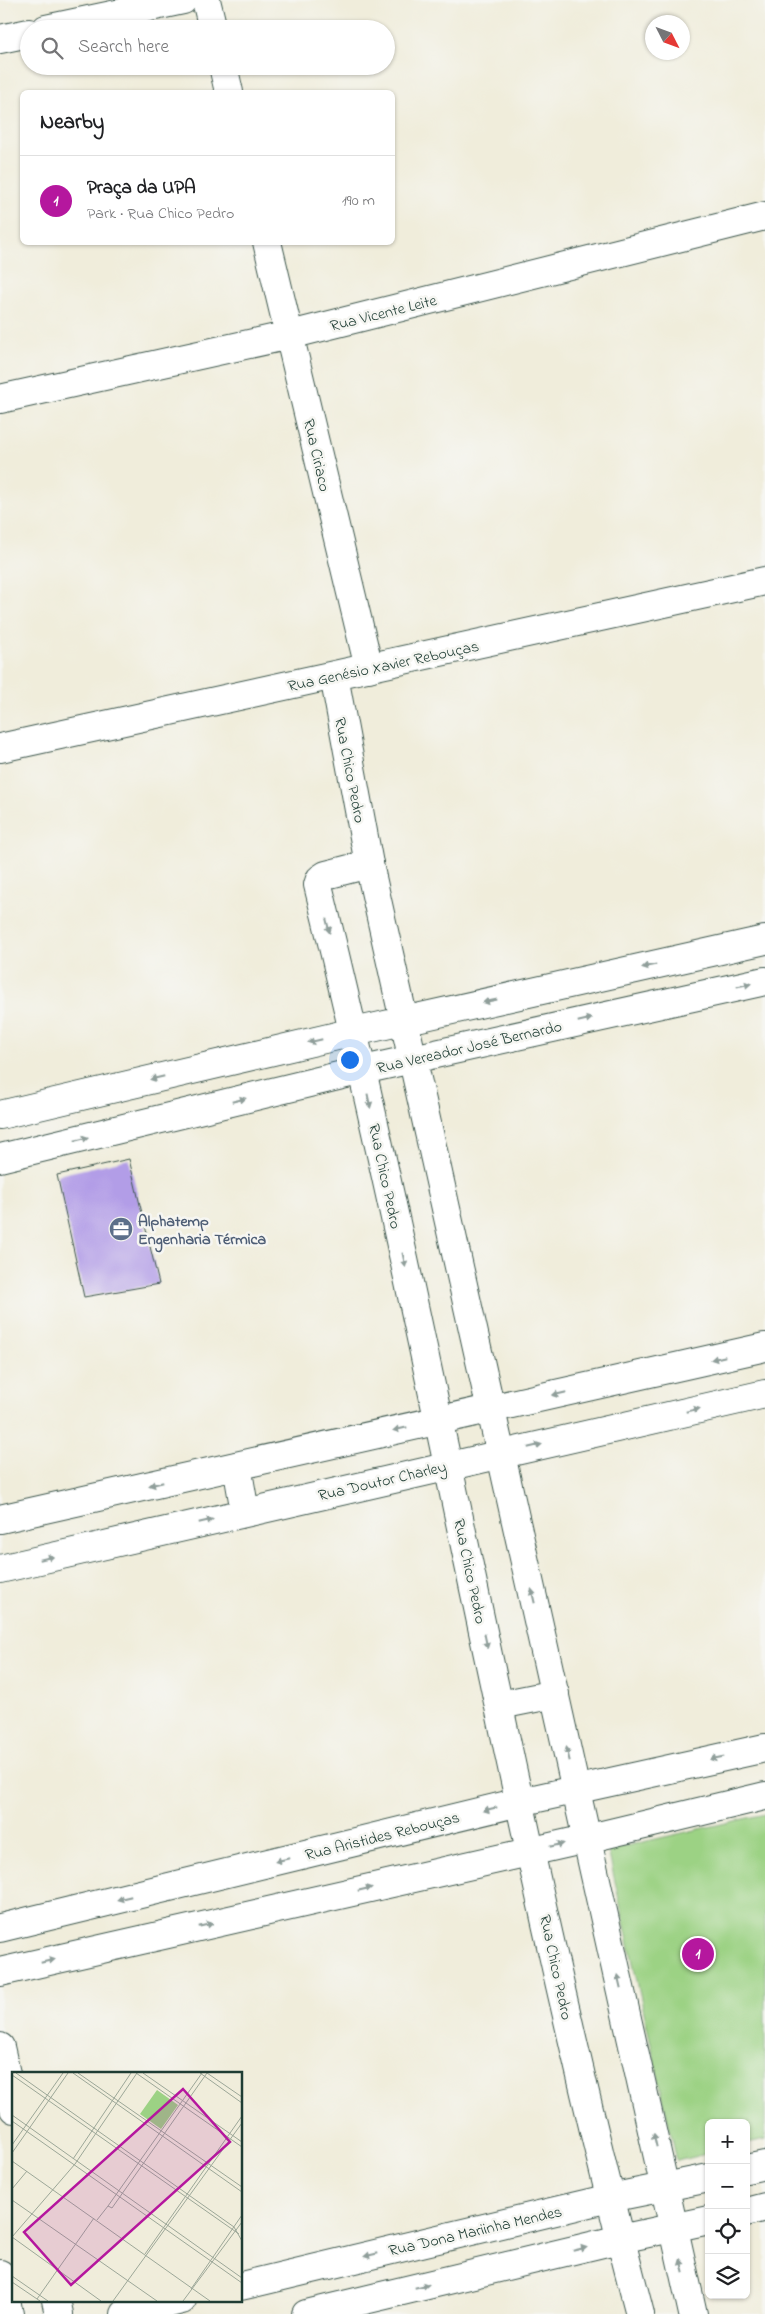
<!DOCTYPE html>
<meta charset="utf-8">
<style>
:root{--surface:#fff;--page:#f6f6f6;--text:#202124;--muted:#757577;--line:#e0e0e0;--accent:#b5179e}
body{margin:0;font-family:"Indie Flower",sans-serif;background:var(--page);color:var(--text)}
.controls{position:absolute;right:15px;bottom:15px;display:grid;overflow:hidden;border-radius:8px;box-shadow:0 1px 4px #0004}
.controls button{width:45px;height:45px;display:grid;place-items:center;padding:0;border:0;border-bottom:1px solid var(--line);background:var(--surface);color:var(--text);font:25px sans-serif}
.compass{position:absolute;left:645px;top:15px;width:45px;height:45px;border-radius:50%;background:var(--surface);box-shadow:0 1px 4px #0004;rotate:132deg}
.you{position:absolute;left:349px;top:1059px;width:18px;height:18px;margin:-12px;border:4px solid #fff;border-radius:50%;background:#1a73e8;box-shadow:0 0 0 8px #1a73e833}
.badge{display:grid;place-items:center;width:32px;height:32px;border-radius:50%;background:var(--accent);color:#fff;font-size:16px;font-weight:700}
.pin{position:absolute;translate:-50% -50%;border:2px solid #fff;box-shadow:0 1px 5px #0006}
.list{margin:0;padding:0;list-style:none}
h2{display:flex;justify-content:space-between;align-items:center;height:65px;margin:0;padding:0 20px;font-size:21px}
h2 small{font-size:16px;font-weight:400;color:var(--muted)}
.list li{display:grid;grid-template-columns:32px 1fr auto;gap:15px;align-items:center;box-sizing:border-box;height:90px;padding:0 20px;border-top:1px solid var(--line)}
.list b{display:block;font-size:19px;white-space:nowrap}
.list p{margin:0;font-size:16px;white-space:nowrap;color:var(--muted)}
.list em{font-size:16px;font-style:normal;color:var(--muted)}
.icon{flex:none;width:28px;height:28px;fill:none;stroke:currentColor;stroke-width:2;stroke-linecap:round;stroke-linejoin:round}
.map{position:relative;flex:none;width:765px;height:2314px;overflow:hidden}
.search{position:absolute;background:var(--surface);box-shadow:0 1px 4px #0004;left:20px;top:20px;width:375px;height:55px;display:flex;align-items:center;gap:12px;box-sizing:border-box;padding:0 18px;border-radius:28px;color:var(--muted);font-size:19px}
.panel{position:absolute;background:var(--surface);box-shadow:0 1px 4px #0004;left:20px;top:90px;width:375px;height:155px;border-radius:8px}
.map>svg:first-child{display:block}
.green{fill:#9cd284;stroke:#5e885c}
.building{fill:#b29de7}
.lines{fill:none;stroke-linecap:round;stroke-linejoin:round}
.street-casing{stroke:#3e574d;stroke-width:30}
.secondary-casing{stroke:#3e574d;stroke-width:30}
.street{stroke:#fff;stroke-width:28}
.secondary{stroke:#fff;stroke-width:28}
.oneway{fill:#8f9e9a}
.labels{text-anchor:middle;stroke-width:5;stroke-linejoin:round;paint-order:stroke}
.street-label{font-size:16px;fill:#1f3d34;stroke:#f6f6f2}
.service-label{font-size:16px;font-weight:bold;fill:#4e5e75;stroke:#f6f6f2;text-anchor:start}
.inset-road{fill:none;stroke:#9ca798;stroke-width:1}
.view{fill:#b5179e;fill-opacity:0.15;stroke:#b5179e;stroke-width:2.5}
.inset-edge{fill:none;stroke:#1f3d34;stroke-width:2.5}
</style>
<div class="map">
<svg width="765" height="2314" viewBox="0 0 765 2314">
<rect width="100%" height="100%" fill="#f6f6f2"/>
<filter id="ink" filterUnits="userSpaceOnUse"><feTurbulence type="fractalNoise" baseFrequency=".02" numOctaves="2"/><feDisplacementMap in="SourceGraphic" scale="10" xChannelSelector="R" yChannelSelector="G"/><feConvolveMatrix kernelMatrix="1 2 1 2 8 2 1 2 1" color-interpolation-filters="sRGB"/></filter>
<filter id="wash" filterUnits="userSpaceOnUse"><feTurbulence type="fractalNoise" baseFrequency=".0096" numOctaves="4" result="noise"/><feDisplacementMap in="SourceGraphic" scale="20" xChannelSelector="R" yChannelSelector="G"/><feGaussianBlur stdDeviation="1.12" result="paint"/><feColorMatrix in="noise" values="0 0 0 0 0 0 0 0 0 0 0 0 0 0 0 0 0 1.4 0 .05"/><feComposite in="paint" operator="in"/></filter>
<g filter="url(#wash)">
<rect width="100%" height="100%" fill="#f0eddb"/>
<polygon class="green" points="765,1814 765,2140 746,2144 746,2123 709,2123 709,2153 677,2161 608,1850"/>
<g id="blocks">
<polygon class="building" points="129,1159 159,1284 84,1297 57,1175"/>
</g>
</g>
<g filter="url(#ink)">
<use href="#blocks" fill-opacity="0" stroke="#3e574d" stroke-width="1"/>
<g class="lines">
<g class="street-casing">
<g id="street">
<polyline points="206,0 213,29"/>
<polyline points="46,29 183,0"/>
<polyline points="0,39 29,33"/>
<polyline points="223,66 229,92"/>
<polyline points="267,242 369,668"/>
<polyline points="0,399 290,335 765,216"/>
<polyline points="334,676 369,864"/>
<polyline points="0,748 765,581"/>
<polyline points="0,1115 354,1032 765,940"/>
<polyline points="0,1158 363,1070 765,981"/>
<polyline points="237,1466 245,1512"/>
<polyline points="0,1519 765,1347"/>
<polyline points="0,1569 765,1394"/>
<polyline points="500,1705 555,1694"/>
<polyline points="0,1928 520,1802 765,1748"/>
<polyline points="0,1972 586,1839 765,1796"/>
<polyline points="0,2047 14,2109"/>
<polyline points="0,2274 9,2314"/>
<polyline points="56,2300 59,2314"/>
<path d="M 640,2314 C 516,1842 435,1359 318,885 L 320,879 L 326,875 L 369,864 L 693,2314"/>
</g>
</g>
<g class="secondary-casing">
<g id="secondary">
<polyline points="746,2169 765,2165"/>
<polyline points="746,2212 765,2207"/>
<polyline points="241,2286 610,2198 709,2178"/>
<polyline points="124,2314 182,2300"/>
<polyline points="306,2314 620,2239 709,2220"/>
</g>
</g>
<use href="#street" class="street"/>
<use href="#secondary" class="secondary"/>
</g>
<defs><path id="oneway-solid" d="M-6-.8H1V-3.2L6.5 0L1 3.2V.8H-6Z" transform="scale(1.25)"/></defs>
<g class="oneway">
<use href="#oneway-solid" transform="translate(328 926) rotate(76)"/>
<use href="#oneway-solid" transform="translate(649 966) rotate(168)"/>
<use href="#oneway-solid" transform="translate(744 985) rotate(-11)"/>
<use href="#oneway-solid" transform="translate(490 1001) rotate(168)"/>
<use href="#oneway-solid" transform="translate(585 1020) rotate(-13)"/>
<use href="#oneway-solid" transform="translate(315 1041) rotate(167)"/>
<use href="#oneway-solid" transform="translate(157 1078) rotate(167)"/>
<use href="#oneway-solid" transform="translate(239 1100) rotate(-14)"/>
<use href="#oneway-solid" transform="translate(369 1101) rotate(78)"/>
<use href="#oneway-solid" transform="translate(82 1139) rotate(-13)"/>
<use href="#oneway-solid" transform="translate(404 1260) rotate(78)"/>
<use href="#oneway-solid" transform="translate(718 1358) rotate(167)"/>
<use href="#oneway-solid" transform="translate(559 1394) rotate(167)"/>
<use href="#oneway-solid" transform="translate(693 1410) rotate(-13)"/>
<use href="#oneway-solid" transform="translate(400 1429) rotate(167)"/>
<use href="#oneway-solid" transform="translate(535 1446) rotate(-13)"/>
<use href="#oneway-solid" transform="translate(156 1484) rotate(167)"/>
<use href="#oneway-solid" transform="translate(206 1521) rotate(-13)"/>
<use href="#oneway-solid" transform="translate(47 1558) rotate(-13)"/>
<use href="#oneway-solid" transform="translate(533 1596) rotate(-103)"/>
<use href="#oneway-solid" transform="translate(486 1641) rotate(78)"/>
<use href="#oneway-solid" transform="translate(568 1754) rotate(-103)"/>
<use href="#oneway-solid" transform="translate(717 1758) rotate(168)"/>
<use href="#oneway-solid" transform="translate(490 1809) rotate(166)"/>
<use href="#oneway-solid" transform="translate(557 1845) rotate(-13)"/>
<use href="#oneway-solid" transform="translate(282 1860) rotate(166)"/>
<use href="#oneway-solid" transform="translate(365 1889) rotate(-13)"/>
<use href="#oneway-solid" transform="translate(124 1898) rotate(166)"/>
<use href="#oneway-solid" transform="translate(206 1925) rotate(-13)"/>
<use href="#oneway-solid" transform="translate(48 1961) rotate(-13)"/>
<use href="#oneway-solid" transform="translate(619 1981) rotate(-103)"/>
<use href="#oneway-solid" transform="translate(655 2140) rotate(-103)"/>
<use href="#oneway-solid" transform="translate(580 2249) rotate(-13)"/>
<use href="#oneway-solid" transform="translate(371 2255) rotate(167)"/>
<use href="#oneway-solid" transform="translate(682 2266) rotate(-103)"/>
<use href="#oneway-solid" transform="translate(422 2286) rotate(-13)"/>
</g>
</g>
<defs>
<g id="office-disc" transform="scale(1.25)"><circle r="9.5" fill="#5c6f8a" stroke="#f6f6f2"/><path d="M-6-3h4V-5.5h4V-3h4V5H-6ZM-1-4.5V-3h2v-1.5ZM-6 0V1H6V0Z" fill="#fff"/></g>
</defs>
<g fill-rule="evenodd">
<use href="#office-disc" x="121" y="1229"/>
</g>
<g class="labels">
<g class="street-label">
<text transform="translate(383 312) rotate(-14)" y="6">Rua Vicente Leite</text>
<text transform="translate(318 455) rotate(77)" y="6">Rua Ciriaco</text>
<text transform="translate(383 665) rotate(-12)" y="6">Rua Genésio Xavier Rebouças</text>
<text transform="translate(351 770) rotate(79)" y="6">Rua Chico Pedro</text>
<text transform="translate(469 1046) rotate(-13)" y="6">Rua Vereador José Bernardo</text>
<text transform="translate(386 1176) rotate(78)" y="6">Rua Chico Pedro</text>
<text transform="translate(382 1480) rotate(-13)" y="6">Rua Doutor Charley</text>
<text transform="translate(471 1571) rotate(78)" y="6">Rua Chico Pedro</text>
<text transform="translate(382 1835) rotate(-14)" y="6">Rua Aristides Rebouças</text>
<text transform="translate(557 1967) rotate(78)" y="6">Rua Chico Pedro</text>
<text transform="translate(475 2230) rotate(-13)" y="6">Rua Dona Mariinha Mendes</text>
</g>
<g class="service-label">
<text x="138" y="1226">Alphatemp<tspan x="138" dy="18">Engenharia Térmica</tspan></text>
</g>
</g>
<g transform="translate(12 2072)">
<rect width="230" height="230" fill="#f0eddb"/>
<path d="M 145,18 L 166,33 L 149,57 L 128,42 Z" fill="#9cd284"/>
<path class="inset-road" d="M 4,1 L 222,155 L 230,169M 61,1 L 230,120M 66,1 L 230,115M 124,1 L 230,75M 131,1 L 230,70M 188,1 L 230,31M 190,1 L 96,134 L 100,136 L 195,1M 195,1 L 230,25M 0,3 L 227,162M 0,43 L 230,206M 0,49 L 230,211M 0,73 L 51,1M 0,81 L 56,1M 61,87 L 119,1M 0,89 L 198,229M 0,117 L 15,99M 0,128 L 145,229M 85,148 L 96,134M 0,165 L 63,92 L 125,1M 0,165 L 89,229M 133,182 L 230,44M 0,204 L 36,229M 0,210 L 28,229M 179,217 L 230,143M 25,227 L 82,146M 101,229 L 230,51M 171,229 L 230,150"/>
<path class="view" d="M 171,17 L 218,70 L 59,213 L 12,160 Z"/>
<rect width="230" height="230" class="inset-edge"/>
</g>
</svg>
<div class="controls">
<button>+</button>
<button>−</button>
<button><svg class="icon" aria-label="locate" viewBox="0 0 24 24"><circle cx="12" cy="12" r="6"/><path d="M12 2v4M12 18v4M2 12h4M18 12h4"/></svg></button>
<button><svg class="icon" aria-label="layers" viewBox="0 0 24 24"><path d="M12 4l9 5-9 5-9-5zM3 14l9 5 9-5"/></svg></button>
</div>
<svg class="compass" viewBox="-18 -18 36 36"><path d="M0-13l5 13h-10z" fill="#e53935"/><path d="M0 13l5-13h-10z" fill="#757577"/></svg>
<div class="you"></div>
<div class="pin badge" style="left:698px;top:1954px">1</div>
<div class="search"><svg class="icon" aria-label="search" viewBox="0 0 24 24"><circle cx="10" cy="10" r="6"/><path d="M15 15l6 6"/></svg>Search here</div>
<section class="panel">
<h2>Nearby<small></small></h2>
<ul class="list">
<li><span class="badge">1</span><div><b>Praça da UPA</b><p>Park · Rua Chico Pedro</p></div><em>190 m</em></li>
</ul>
</section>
</div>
